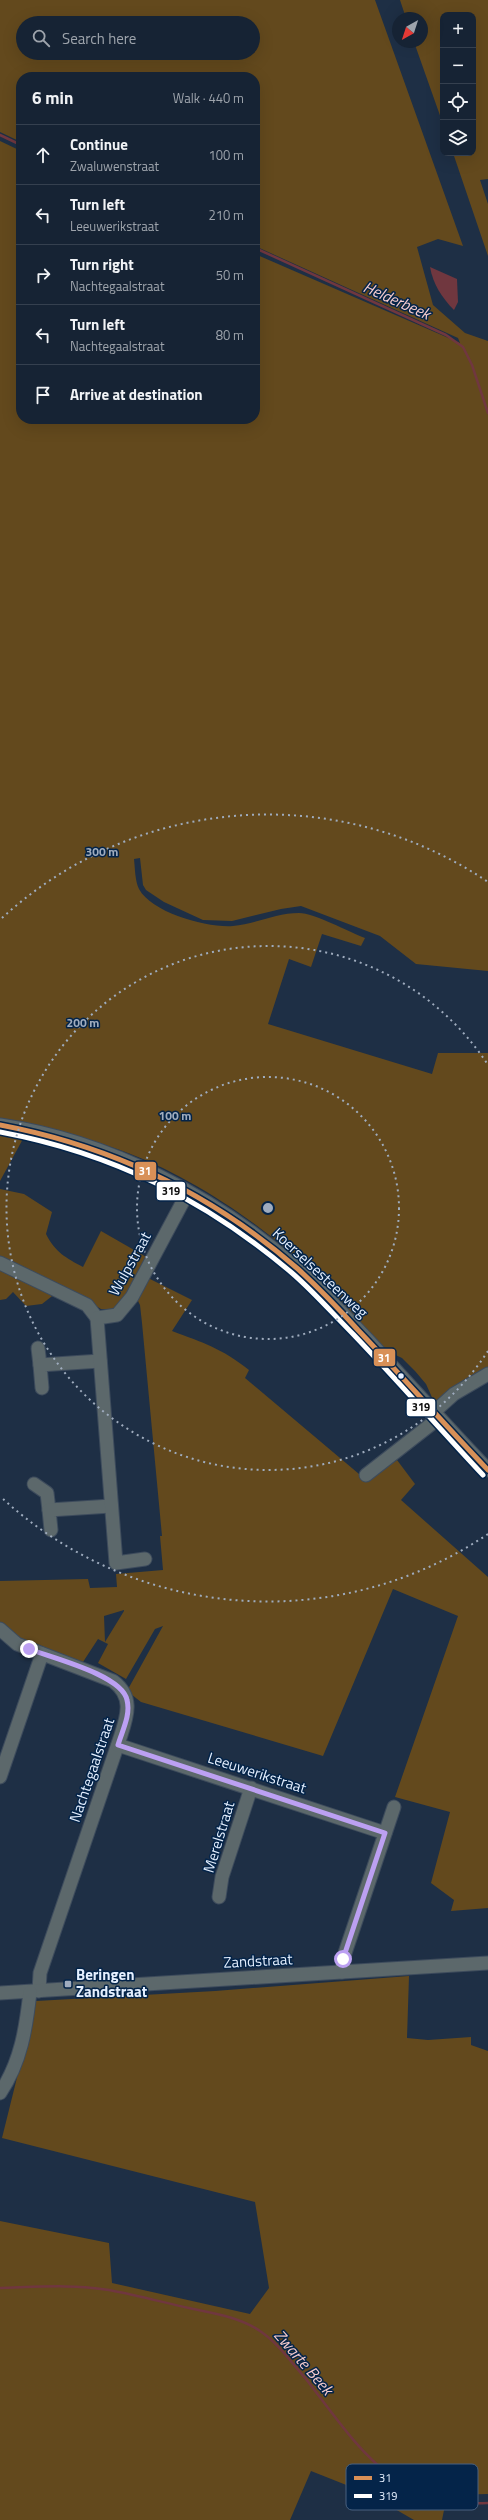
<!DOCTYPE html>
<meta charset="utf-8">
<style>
:root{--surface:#162334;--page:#232f40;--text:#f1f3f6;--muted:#9ea4ac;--line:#35404f}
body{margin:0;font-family:"Titillium Web",sans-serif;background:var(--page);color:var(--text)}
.controls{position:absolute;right:12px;top:12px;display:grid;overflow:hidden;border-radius:8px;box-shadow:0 4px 16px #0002}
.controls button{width:36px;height:36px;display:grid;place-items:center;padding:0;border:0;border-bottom:1px solid var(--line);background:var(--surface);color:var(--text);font:20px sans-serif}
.compass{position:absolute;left:392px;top:12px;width:36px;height:36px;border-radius:50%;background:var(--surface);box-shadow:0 4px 16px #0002;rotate:219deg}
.stop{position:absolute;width:12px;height:12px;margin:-9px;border:3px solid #bca0f2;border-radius:50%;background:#fff}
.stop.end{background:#bca0f2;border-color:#fff;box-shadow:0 1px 4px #0008}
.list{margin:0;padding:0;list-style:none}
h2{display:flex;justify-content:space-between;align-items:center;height:52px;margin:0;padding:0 16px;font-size:17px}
h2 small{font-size:13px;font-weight:400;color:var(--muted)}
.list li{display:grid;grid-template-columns:26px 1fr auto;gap:12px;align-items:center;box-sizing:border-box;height:60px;padding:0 16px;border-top:1px solid var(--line)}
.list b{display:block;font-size:15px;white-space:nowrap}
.list p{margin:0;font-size:13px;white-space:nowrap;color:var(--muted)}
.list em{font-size:13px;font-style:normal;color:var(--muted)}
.icon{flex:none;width:22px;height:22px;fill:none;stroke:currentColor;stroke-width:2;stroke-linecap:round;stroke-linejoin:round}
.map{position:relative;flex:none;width:488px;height:2520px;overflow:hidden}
.search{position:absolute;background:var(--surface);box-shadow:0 4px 16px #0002;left:16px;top:16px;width:244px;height:44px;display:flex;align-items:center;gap:10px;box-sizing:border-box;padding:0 14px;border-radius:22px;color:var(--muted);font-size:15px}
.panel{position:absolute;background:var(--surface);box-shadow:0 4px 16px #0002;left:16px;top:72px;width:244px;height:352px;border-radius:16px}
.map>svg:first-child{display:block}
.green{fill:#63491d;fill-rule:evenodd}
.water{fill:#70373f}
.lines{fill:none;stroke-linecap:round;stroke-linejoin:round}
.stream{stroke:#70373f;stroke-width:2.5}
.minor-casing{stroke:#3d4b5c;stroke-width:15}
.minor{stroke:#5c686b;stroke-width:13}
.bus-1-casing{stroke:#042449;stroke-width:8}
.bus-2-casing{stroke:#042449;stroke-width:8}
.bus-1{stroke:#d89057;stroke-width:5}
.bus-2{stroke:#fff;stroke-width:5}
.route{stroke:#bca0f2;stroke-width:5}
.ring{fill:none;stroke:#9facbe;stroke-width:2;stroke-dasharray:2 4}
.bus-dot{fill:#e5f0ff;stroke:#042449;stroke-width:1.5}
.poi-dot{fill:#9facbe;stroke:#042449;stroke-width:1.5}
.labels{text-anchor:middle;stroke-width:3;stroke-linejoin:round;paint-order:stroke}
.street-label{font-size:15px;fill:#e5f0ff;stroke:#042449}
.poi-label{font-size:15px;font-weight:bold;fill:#e5f0ff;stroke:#042449;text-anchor:start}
.water-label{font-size:16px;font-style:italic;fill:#f6cccd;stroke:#042449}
.key{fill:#042449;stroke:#486180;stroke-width:1}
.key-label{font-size:11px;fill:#e5f0ff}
.centre{fill:#9facbe;stroke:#042449;stroke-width:2}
.ring-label{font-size:12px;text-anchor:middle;font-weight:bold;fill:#9facbe;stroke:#042449;stroke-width:3;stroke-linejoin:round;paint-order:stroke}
.line-badge{stroke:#042449;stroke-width:1.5}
.badge-label{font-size:11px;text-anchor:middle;font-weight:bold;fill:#fff}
.pale-badge-label{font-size:11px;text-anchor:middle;font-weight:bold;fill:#111}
</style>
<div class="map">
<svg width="488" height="2520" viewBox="0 0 488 2520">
<rect width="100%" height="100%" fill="#1e2f45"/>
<g class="green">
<path d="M 0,0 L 375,0 L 463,246 L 438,239 L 417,247 L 433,305 L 465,333 L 488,341 L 488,971 L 416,964 L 380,936 L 301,906 L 281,909 L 232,921 L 203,920 L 164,902 L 146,890 L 143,885 L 140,858 L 134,859 C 135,868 135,881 139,889 C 152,913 207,928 233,926 C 255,924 276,913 299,913 C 314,913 349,932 365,938 L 361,946 L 322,934 L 311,967 L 289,959 L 268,1024 L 432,1074 L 438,1053 L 488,1053 L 488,1370 L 435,1404 L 426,1384 L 415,1371 L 402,1358 L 387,1351 C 364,1326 341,1301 317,1277 C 264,1225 190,1175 120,1150 C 81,1136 41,1127 0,1119 L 0,141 L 21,151 L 21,419 L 255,419 L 255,254 L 460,343 L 458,338 L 255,246 L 255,77 L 21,77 L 21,142 L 0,132 ZM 23,23 L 253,23 L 253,53 L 23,53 Z"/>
<polygon points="400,0 488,0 488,179 480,180 488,204 488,256 453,153 473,153 473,15 443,15 443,124 414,42 422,42 422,18 406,18"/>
<polygon points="0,1133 24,1137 0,1181"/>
<path d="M 0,1189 L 24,1194 L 52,1212 L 46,1234 C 55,1252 66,1258 83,1267 L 101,1231 L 148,1258 L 118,1309 L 101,1309 L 65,1288 L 0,1260 Z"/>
<polygon points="0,1267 56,1293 42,1304 26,1306 13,1292 6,1299 0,1300"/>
<path d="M 146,1277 L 192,1300 L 172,1331 C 204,1343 221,1348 249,1370 L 245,1378 L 359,1474 L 368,1479 L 397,1460 L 415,1484 L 401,1500 L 488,1577 L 488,1908 L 451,1911 L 454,1900 L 431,1883 L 450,1812 L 395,1797 L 458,1616 L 393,1589 L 323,1756 L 141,1702 L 127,1691 L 163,1626 L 155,1629 L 126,1679 L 98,1663 L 108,1644 L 98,1639 L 81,1665 L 21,1642 L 0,1623 L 0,1581 L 88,1579 L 90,1588 L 117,1587 L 116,1574 L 163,1570 L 160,1536 L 162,1536 L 142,1323 L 140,1305 L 136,1297 ZM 124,1610 L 124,1611 L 105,1642 L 104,1616 Z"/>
<polygon points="409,1976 407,2038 428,2040 471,2037 471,2045 488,2051 488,2494 447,2495 442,2520 414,2520 369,2494 311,2471 290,2520 0,2520 0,2221 109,2243 112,2283 250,2314 269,2288 255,2202 2,2138 36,2001 215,1991"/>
</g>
<path class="water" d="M 430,267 L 457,279 L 458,302 L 454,310 C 442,298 433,284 430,267 Z"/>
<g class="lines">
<g class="stream">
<polyline points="0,135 21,145"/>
<polyline points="255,248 446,335 463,347 472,365 488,413"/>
<path d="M 0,2288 C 36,2287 73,2284 109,2290 C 136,2295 162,2302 189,2308 C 212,2313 240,2317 260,2331 C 278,2343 292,2363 306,2379 C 357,2445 394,2509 488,2503"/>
</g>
<g class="minor-casing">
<g id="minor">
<path d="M 0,1125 C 110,1141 215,1197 298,1269 C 322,1291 344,1315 367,1339 C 408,1383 447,1427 488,1470"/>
<polyline points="0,1263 87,1305 97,1318"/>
<polyline points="38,1348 40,1365"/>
<polyline points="42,1388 40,1365 100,1361"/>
<polyline points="434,1412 454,1394 488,1374"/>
<polyline points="366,1475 439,1418"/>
<polyline points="34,1484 47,1493 49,1510"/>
<polyline points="51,1530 49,1510 111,1506"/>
<polyline points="145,1559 116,1563 97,1318 117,1315 132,1297 188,1192"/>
<path d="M 0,1629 L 17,1644 L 113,1681 C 133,1696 128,1714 121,1735 L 40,1973 L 39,1991"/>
<polyline points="118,1745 385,1833"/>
<polyline points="0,1777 42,1654"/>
<polyline points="219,1897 222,1877 251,1788"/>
<polyline points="342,1972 343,1959 394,1807"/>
<polyline points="0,1993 488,1963"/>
<path d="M 0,2093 C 21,2062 26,2028 30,1992"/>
</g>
</g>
<use href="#minor" class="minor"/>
<g class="bus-1-casing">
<path id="bus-1" d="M 0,1125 C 111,1146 212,1194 298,1269 C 319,1288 339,1309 358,1330 C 402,1376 444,1424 488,1470"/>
</g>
<g class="bus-2-casing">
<path id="bus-2" d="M 0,1132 C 112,1153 206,1200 292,1273 C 314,1292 333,1314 353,1334 C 397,1380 439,1428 483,1475"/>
</g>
<use href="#bus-1" class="bus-1"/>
<use href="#bus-2" class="bus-2"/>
</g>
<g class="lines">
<path class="route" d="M 29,1649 C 52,1658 122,1675 127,1700 C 131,1715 122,1731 118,1745 L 385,1833 L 343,1959"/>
</g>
<g class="ring">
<circle cx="268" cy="1208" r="131"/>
<path d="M488 1351A262 262 0 1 1 488 1065"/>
<path d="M488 1534A393 393 0 0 1 2 1498M2 918A393 393 0 0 1 488 882"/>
</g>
<circle class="bus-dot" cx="401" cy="1376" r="3.5"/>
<rect class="poi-dot" x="64" y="1980" width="8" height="8" rx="2"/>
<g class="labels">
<g class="street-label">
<text transform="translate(130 1264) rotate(-61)" y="5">Wulpstraat</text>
<text transform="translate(320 1273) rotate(43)" y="5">Koerselsesteenweg</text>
<text transform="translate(92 1770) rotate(-71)" y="5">Nachtegaalstraat</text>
<text transform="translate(257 1773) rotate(18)" y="5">Leeuwerikstraat</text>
<text transform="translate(219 1837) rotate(-73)" y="5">Merelstraat</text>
<text transform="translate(258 1961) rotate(-3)" y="5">Zandstraat</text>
</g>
<g class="poi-label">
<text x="76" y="1980">Beringen<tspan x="76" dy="17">Zandstraat</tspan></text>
</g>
<g class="water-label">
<text transform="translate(397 300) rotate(24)" y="6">Helderbeek</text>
<text transform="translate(304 2362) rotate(49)" y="6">Zwarte Beek</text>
</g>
</g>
<rect x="346" y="2464" width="132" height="46" rx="6" class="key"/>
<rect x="354" y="2476" width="18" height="4" fill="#d89057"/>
<rect x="354" y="2494" width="18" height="4" fill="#fff"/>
<g class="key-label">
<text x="379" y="2482">31</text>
<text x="379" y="2500">319</text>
</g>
<circle cx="268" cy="1208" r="6" class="centre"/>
<g class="ring-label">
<text x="102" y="856">300 m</text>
<text x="83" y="1027">200 m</text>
<text x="175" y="1120">100 m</text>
</g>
<g class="line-badge">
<rect x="134" y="1161" width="23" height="20" rx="4" fill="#d89057"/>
<rect x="156" y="1181" width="30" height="20" rx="4" fill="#fff"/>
<rect x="373" y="1348" width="23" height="19" rx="4" fill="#d89057"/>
<rect x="406" y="1398" width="30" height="19" rx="4" fill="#fff"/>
</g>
<g class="badge-label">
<text x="145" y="1175">31</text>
<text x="384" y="1362">31</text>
</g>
<g class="pale-badge-label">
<text x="171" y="1195">319</text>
<text x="421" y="1411">319</text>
</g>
</svg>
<div class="controls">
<button>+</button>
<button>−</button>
<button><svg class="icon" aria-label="locate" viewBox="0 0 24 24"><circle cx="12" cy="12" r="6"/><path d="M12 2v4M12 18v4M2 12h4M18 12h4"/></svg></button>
<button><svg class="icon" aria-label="layers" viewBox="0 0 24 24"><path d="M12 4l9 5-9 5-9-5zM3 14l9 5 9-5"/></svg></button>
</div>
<svg class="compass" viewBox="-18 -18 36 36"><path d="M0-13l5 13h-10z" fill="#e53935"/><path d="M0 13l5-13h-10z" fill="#9ea4ac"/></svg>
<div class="stop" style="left:343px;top:1959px"></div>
<div class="stop end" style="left:29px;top:1649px"></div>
<div class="search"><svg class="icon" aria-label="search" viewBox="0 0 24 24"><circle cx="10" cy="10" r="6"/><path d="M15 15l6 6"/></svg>Search here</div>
<section class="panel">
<h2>6 min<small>Walk · 440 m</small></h2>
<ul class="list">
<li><svg class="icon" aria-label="ahead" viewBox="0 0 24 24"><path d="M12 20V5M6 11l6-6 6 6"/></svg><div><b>Continue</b><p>Zwaluwenstraat</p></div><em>100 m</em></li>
<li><svg class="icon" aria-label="left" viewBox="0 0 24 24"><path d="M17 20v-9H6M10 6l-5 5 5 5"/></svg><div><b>Turn left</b><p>Leeuwerikstraat</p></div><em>210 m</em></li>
<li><svg class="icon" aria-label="right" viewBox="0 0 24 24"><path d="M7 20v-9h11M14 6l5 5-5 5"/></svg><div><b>Turn right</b><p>Nachtegaalstraat</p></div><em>50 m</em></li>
<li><svg class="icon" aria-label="left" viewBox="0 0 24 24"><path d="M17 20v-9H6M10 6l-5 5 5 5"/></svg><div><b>Turn left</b><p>Nachtegaalstraat</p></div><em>80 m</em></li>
<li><svg class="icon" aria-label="arrive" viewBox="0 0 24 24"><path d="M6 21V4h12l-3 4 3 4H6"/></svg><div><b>Arrive at destination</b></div></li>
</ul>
</section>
</div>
